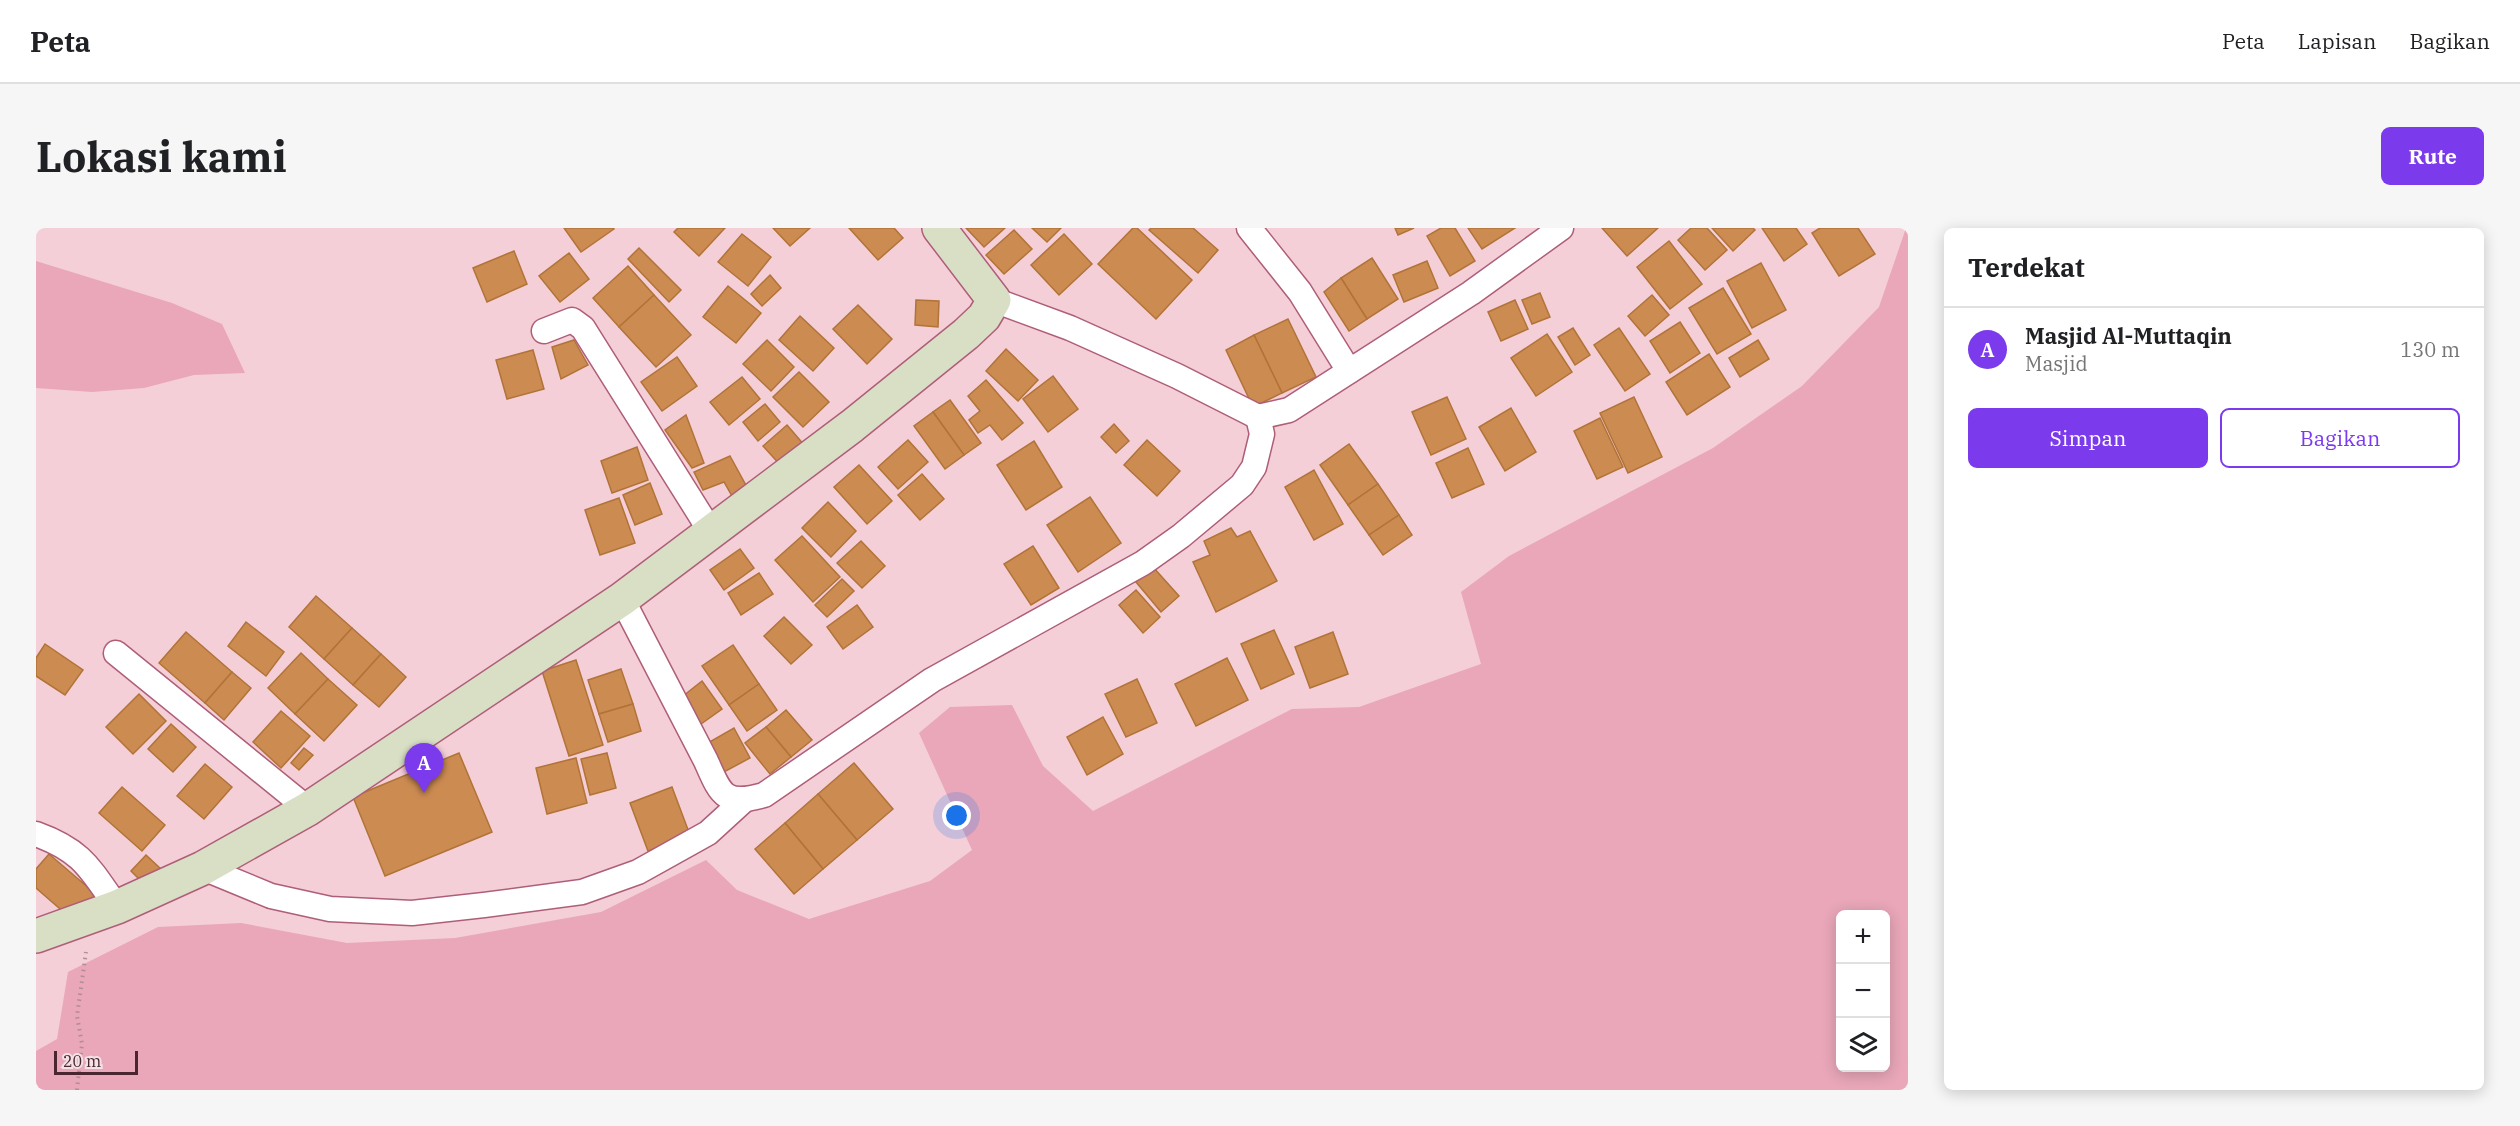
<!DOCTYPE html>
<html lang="id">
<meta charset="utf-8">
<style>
:root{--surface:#fff;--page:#f6f6f6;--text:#202124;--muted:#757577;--line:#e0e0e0;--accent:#7c3aed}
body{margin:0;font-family:"IBM Plex Serif",serif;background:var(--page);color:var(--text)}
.controls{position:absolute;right:18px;bottom:18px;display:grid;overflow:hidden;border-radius:9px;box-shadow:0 3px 15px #0003}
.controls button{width:54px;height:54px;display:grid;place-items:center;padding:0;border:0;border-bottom:2px solid var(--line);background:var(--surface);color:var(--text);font:30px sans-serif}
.scale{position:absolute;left:18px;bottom:15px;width:84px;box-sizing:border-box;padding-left:6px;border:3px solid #492630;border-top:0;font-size:16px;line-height:21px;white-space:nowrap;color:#492630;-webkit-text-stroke:4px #f4e1e6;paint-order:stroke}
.you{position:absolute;left:921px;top:588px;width:21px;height:21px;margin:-15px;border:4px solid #fff;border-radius:50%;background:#1a73e8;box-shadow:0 0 0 9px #1a73e833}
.badge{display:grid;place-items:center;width:39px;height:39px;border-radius:50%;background:var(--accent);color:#fff;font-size:20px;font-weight:700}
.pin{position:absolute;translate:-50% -50px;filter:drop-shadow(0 2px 3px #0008)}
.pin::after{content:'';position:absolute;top:32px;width:21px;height:18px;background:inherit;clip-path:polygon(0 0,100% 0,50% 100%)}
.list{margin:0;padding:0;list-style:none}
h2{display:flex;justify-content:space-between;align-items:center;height:78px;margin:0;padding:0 24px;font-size:26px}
h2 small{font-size:20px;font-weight:400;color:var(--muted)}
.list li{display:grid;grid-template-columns:39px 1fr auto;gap:18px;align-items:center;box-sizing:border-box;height:84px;padding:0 24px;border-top:2px solid var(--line)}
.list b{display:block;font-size:22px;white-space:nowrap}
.list p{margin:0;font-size:20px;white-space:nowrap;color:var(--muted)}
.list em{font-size:20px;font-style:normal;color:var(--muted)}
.actions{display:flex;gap:12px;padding:18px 24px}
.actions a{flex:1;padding:14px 0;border:2px solid var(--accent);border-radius:9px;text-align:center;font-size:21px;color:var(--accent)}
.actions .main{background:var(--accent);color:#fff}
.icon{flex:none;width:33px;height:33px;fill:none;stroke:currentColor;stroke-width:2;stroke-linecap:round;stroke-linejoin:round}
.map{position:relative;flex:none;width:1872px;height:862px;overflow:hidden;border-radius:9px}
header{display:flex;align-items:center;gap:36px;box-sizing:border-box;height:84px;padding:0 30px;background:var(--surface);border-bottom:2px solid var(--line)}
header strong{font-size:28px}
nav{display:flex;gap:33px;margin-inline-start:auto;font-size:21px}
.intro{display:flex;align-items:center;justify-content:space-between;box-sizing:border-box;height:144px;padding:0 36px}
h1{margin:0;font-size:42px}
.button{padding:15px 27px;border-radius:9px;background:var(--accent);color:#fff;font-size:21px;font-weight:700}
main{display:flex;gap:36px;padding:0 36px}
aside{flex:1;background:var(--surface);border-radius:9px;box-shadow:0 3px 15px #0003}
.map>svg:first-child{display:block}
.green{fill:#e9a7b9;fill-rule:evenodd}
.building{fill:#cc8b51;stroke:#b27338;stroke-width:1.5}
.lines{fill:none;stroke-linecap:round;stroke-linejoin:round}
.minor-casing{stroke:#af5e78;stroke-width:27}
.secondary-casing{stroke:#af5e78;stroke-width:36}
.path{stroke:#b18d96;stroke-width:4;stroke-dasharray:1.5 4.5;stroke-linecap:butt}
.minor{stroke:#fff;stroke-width:24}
.secondary{stroke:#d8dfc5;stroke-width:33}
</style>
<header>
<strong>Peta</strong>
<nav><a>Peta</a><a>Lapisan</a><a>Bagikan</a></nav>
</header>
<div class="intro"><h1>Lokasi kami</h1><a class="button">Rute</a></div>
<main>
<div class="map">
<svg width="1872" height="862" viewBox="0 0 1872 862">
<rect width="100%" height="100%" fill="#f4cfd8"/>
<g class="green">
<path d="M 1870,0 L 1872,0 L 1872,862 L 0,862 L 0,823 L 21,811 L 32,744 L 122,699 L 205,695 L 311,715 L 419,710 L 565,684 L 670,632 L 701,662 L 773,691 L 894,653 L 936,622 L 883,505 L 914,479 L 976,477 L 1007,538 L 1057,583 L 1256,481 L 1323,479 L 1445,436 L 1425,364 L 1473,328 L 1677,220 L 1766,158 L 1843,79 ZM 1850,686 L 1850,840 L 1804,840 L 1804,686 Z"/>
<polygon points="0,33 136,75 186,96 209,145 158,147 108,160 56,164 0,160"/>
</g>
<g class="building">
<polygon points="528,0 577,0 578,1 545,24"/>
<polygon points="642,0 689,0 663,28 638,4"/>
<polygon points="737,0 774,0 754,18"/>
<polygon points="813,0 858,0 867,10 842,32"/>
<polygon points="930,0 969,0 948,19"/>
<polygon points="996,0 1025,0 1011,14"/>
<polygon points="1097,0 1101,0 1156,52 1120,91 1062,36"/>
<polygon points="1115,0 1157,0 1182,22 1162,45 1113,2"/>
<polygon points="1359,0 1378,0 1362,7"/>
<polygon points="1405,0 1419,0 1439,33 1414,48 1391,8"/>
<polygon points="1432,0 1479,0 1446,21"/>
<polygon points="1566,0 1622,0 1591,28"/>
<polygon points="1655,0 1671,0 1691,22 1669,42 1642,12"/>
<polygon points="1676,0 1717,0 1719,2 1697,23"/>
<polygon points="1726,0 1760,0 1771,16 1748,33"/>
<polygon points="1784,0 1822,0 1839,26 1803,48 1776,5"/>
<polygon points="978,2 996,21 968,46 950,27"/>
<polygon points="706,6 735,29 712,58 682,34"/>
<polygon points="1028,6 1056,36 1023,67 995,37"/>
<polygon points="1633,13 1666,56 1634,81 1601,39"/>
<polygon points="603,20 645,62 633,74 592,31"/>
<polygon points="478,23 491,56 451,74 437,40"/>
<polygon points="533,25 553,51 524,74 503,48"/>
<polygon points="1336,30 1362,71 1331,91 1305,50"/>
<polygon points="1391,33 1402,60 1368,74 1357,47"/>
<polygon points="1725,35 1750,82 1716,100 1691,53"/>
<polygon points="592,38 618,67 583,99 557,70"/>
<polygon points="734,47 745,60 726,78 715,66"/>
<polygon points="1305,50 1331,91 1313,103 1288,64"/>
<polygon points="692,58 725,85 700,115 667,89"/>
<polygon points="1687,60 1715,106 1681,126 1653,80"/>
<polygon points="1504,65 1514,89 1496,96 1486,72"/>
<polygon points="618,67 655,107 620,139 583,99"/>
<polygon points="1616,67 1633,87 1609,108 1592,88"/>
<polygon points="880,72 903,73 902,99 879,97"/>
<polygon points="1479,72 1492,101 1465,113 1452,84"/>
<polygon points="822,77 856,111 831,136 797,101"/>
<polygon points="764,88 798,120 777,143 743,112"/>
<polygon points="1252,91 1280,149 1246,165 1218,107"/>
<polygon points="1644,94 1664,125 1634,145 1614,113"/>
<polygon points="1537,100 1554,127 1539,137 1522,109"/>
<polygon points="1583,100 1614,146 1589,163 1558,117"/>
<polygon points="1511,106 1536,144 1500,168 1475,130"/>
<polygon points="1218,107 1246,165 1217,179 1190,122"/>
<polygon points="538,112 552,137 525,151 516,119"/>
<polygon points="731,112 758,139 735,163 707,136"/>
<polygon points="1722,112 1733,131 1704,149 1693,130"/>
<polygon points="970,121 1002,152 982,173 950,143"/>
<polygon points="497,122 508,161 471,171 460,132"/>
<polygon points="1673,126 1694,159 1651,187 1630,154"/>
<polygon points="641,129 661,158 626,183 605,154"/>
<polygon points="763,144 793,174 767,199 737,169"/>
<polygon points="1017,148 1042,181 1012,204 987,171"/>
<polygon points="706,149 724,171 693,197 674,174"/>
<polygon points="950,152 987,195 966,212 954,197 942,205 933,192 944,183 932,168"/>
<polygon points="1411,169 1430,211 1395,227 1376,184"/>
<polygon points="1598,169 1626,229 1592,245 1564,185"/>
<polygon points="914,172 945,215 928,227 897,184"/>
<polygon points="729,176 744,194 722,213 707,194"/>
<polygon points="1475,180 1500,224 1469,243 1443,199"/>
<polygon points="897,184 928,227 909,241 878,198"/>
<polygon points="650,187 668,235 656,240 629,202"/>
<polygon points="1564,190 1587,239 1561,251 1538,203"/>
<polygon points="1078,196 1093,213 1080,225 1065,209"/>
<polygon points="751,197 769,218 746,239 727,218"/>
<polygon points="872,212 892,234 862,261 842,239"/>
<polygon points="1111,212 1144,243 1121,268 1088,237"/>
<polygon points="998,213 1026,259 990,282 961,237"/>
<polygon points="1313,216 1342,256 1312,277 1284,237"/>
<polygon points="601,219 612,252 576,265 565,233"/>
<polygon points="1432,220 1448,256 1416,270 1400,235"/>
<polygon points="694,228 712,261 696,268 688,254 667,262 658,244"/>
<polygon points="823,237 856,273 831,296 798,259"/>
<polygon points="1278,242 1307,296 1278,312 1249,259"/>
<polygon points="886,246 908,271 884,292 862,267"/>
<polygon points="614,255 626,286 599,297 587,267"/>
<polygon points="1342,256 1363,287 1333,307 1312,277"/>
<polygon points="1054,269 1085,315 1042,344 1011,297"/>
<polygon points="583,270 599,315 564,327 549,282"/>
<polygon points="792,274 820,303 795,329 766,300"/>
<polygon points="1363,287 1376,307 1347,327 1333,307"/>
<polygon points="1195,300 1201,309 1214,303 1241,353 1180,384 1157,334 1174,327 1168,313"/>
<polygon points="766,308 804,349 777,374 739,332"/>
<polygon points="825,313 849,338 826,360 801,335"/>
<polygon points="997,318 1023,360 995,377 968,336"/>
<polygon points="704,321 718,340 688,362 674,342"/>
<polygon points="1117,339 1143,368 1125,384 1100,354"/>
<polygon points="723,345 737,366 705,387 692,365"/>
<polygon points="806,351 818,363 791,389 779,377"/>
<polygon points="1100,362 1124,389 1107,405 1083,377"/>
<polygon points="280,368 316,400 288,431 253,399"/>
<polygon points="821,377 837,399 807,421 791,399"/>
<polygon points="748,389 776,417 755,436 728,408"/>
<polygon points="210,394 248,424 230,448 192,418"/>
<polygon points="316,400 345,426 317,457 288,431"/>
<polygon points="1238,402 1258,446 1225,461 1205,416"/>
<polygon points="150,404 196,444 169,475 123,435"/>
<polygon points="1297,404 1312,446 1274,460 1259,419"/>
<polygon points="9,416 47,442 29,467 0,448 0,430"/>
<polygon points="697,417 723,456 693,477 666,438"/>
<polygon points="265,425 292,451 259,486 232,460"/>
<polygon points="345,426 370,449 343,479 317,457"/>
<polygon points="1191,430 1212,472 1160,498 1139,456"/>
<polygon points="540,432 567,517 533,528 506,443"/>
<polygon points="585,441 597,476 563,486 552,452"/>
<polygon points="196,444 215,460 188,492 169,475"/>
<polygon points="292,451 321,477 288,513 259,486"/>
<polygon points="1101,451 1121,495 1090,509 1069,466"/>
<polygon points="666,453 686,481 665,496 646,469"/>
<polygon points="723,456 741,482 711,503 693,477"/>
<polygon points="103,466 130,493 97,526 70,499"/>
<polygon points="597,476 605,503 572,514 563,486"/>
<polygon points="750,482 776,512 755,529 730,499"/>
<polygon points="245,483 274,508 245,540 217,514"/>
<polygon points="1067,489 1087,526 1051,547 1031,509"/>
<polygon points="135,496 160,519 137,544 112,521"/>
<polygon points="730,499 755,529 734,546 709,515"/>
<polygon points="698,500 714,530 686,545 670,516"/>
<polygon points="268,520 277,527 263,542 255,535"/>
<polygon points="423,525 456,604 349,648 317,569"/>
<polygon points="571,525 580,560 554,567 545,531"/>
<polygon points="540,530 551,575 511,586 500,540"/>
<polygon points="818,535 857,581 821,612 782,566"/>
<polygon points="169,536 196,559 168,591 141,568"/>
<polygon points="86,559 129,597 106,623 63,585"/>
<polygon points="636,559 654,607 612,623 594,575"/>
<polygon points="782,566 821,612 787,641 749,595"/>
<polygon points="749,595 787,641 758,666 719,621"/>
<polygon points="13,626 62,668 39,694 0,660 0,641"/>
<polygon points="110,627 126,642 110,658 95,643"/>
</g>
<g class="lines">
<g class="minor-casing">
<g id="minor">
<polyline points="1213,0 1264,64 1313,143"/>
<polyline points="958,72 1034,100 1141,148 1222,189 1253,182 1435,65 1525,0"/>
<polyline points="508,103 536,92 547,100 675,304"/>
<path d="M 586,371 L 670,533 C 685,567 688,578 728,567 L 896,452 L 1107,335 L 1145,308 L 1206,257 L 1218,239 L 1226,206 L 1222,189"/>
<polyline points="80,425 272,581"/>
<path d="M 0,606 C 47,623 54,641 81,679"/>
<polyline points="167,640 235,668 294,681 376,685 448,677 546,664 602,644 672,605 707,573"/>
</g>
</g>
<g class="secondary-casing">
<polyline id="secondary" points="0,708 81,679 167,640 272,581 586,371 816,198 930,106 948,89 958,72 903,0"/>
</g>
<polyline class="path" points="41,862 46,816 41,788 50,724"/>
<use href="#minor" class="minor"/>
<use href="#secondary" class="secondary"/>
</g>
</svg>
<div class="controls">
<button>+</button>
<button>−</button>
<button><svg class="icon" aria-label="layers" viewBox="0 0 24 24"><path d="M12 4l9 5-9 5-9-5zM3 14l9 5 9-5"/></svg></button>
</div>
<div class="scale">20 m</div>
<div class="you"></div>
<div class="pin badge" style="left:388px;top:565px">A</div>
</div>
<aside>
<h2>Terdekat<small></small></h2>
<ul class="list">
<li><span class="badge">A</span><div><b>Masjid Al-Muttaqin</b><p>Masjid</p></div><em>130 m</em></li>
</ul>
<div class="actions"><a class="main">Simpan</a><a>Bagikan</a></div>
</aside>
</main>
